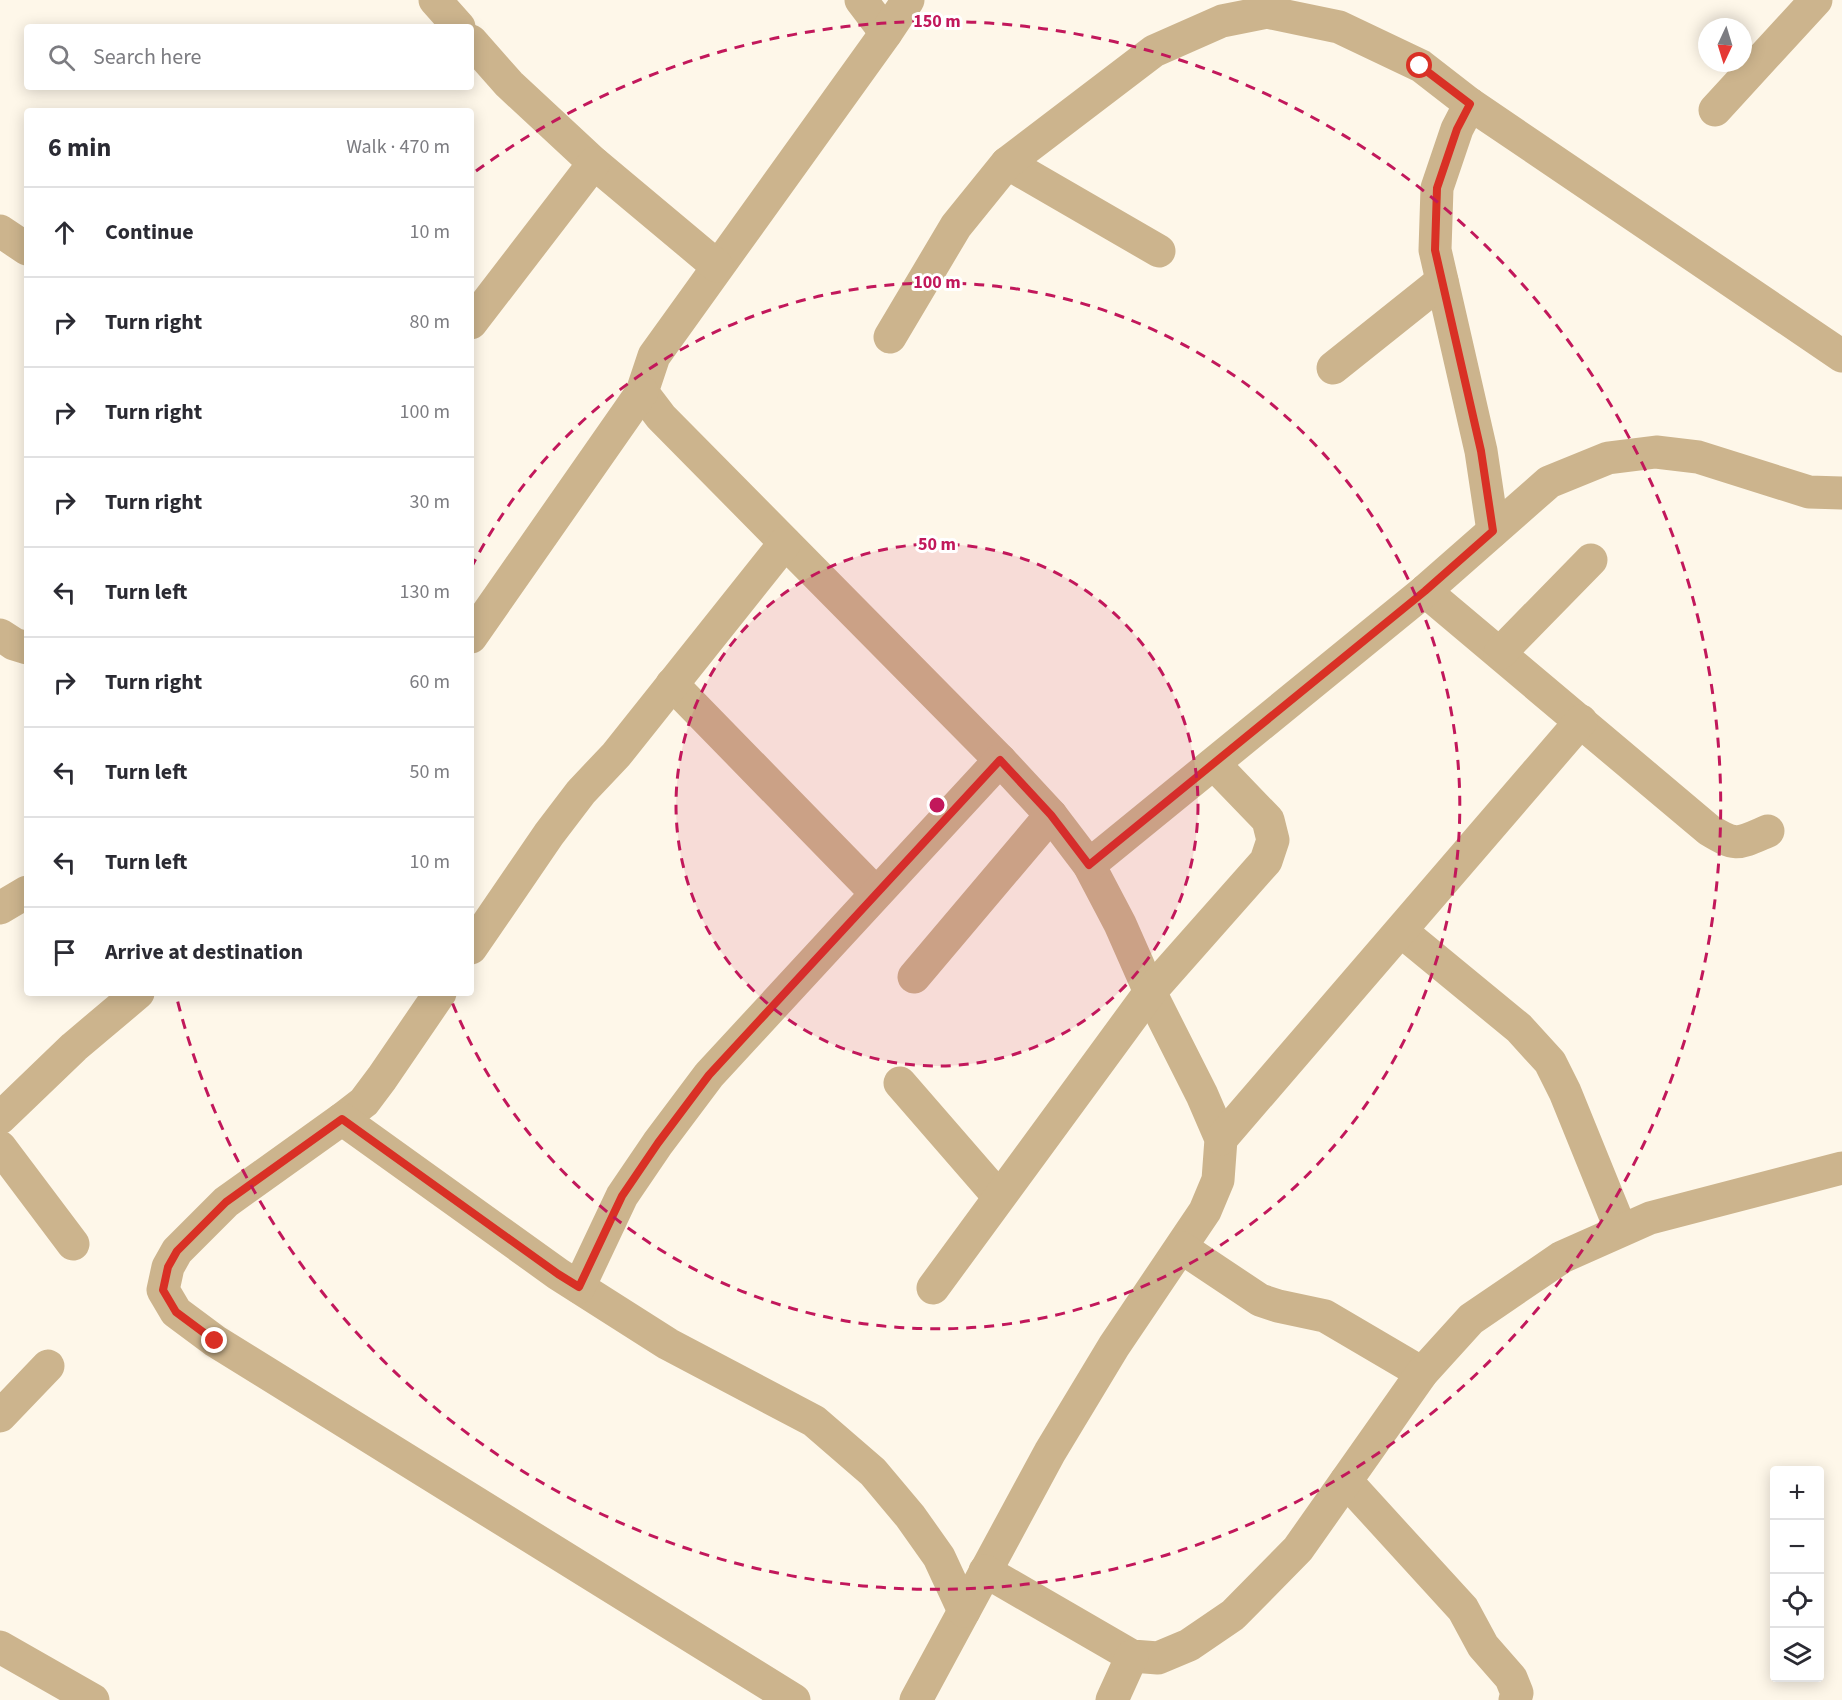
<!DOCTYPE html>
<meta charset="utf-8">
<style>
:root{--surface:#fff;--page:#f7f7f7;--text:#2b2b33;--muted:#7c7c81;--line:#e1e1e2}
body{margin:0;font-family:"Source Sans 3",sans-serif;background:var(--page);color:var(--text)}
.controls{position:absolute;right:18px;bottom:18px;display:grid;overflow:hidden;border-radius:6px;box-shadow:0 3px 15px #0003}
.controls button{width:54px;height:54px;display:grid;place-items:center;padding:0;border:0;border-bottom:2px solid var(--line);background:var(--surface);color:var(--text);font:30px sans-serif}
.compass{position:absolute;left:1698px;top:18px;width:54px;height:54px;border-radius:50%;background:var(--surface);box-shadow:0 3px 15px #0003;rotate:184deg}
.stop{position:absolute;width:18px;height:18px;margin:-14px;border:4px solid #d93025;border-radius:50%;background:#fff}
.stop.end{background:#d93025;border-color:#fff;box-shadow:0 2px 6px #0008}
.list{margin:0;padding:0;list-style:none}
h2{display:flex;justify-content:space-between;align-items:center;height:78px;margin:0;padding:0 24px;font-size:26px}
h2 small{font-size:20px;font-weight:400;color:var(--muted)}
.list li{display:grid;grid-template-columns:39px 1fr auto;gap:18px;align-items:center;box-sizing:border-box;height:90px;padding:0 24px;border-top:2px solid var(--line)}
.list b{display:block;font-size:22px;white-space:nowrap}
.list em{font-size:20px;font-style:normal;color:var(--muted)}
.icon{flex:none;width:33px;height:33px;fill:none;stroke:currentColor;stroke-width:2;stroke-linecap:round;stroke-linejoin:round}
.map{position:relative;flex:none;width:1842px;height:1700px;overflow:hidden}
.search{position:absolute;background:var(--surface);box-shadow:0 3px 15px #0003;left:24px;top:24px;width:450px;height:66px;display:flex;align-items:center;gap:15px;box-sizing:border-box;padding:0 21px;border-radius:6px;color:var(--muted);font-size:22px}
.panel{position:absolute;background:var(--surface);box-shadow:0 3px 15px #0003;left:24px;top:108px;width:450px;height:888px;border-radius:6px}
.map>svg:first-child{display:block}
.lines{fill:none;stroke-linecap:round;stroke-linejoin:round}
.minor{stroke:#ccb48d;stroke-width:33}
.route{stroke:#d93025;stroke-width:8}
.ring{fill:none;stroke:#c2185b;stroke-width:3;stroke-dasharray:10 8}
.centre{fill:#c2185b;stroke:#fff;stroke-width:3}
.ring-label{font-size:18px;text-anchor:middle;font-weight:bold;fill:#c2185b;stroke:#fff;stroke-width:6;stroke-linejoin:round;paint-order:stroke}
</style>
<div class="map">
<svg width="1842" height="1700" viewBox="0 0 1842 1700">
<rect width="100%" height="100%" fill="#fef7e9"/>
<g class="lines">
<g class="minor">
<polyline points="435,0 459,27"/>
<polyline points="861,0 886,33"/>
<polyline points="908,0 886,33 654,356 642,392 661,417 1000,760 1051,815 1089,865 1120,924 1150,992 1202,1095 1221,1139 1218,1180 1205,1211 1114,1346 1050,1452 916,1700"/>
<polyline points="471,41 509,84 594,163 717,266"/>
<polyline points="1470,104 1457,129 1437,188 1435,250 1481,451 1493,531"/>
<polyline points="1715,110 1816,0"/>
<polyline points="1007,163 1159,251"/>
<polyline points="0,231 27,249"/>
<polyline points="471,323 594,163"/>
<polyline points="890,337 956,226 1007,163 1154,51 1222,21 1267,12 1339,27 1421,66 1470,104 1842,356"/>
<polyline points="1333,368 1442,281"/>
<path d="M 1425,591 L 1709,830 C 1737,847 1738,844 1768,831"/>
<polyline points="0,635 14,644 27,648"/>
<polyline points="471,637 642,392"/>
<polyline points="1500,653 1591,560"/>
<polyline points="672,684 876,893"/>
<polyline points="1089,865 1425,591 1549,482 1608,458 1656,452 1698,457 1809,492 1842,493"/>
<polyline points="0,908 27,892"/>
<polyline points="1401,931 1519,1028 1550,1062 1565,1092 1621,1230"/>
<polyline points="471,948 549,834 581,792 616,755 785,543"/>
<polyline points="914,977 1051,815"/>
<polyline points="440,993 382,1078 364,1102 342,1119 226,1202 177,1251 168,1267 163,1290 176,1312 215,1341 794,1700"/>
<polyline points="900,1083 999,1197"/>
<polyline points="0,1118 74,1047 138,993"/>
<polyline points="342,1119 558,1274 668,1344 814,1421 873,1472 910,1516 939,1557 964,1611"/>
<polyline points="1221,1139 1581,721"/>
<polyline points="0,1147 73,1244"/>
<polyline points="1182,1248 1260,1300 1278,1306 1325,1316 1422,1373"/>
<polyline points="579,1287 622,1196 658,1143 709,1075 1000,760"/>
<polyline points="933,1288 1150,992 1266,861 1273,840 1268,820 1214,764"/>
<polyline points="0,1416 48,1366"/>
<polyline points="1346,1481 1463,1609 1483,1646 1511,1678 1517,1693 1515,1700"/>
<polyline points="985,1571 1132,1656 1158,1658 1189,1645 1233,1615 1298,1549 1422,1373 1471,1319 1562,1257 1650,1218 1842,1168"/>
<polyline points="0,1647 93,1700"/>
<polyline points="1112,1700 1132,1656"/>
</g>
</g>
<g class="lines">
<polyline class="route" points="215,1341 176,1312 163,1290 168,1267 177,1251 226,1202 342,1119 558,1274 579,1287 622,1196 658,1143 709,1075 1000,760 1051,815 1089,865 1425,591 1493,531 1481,451 1435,250 1437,188 1457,129 1470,104 1420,66"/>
</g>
<circle cx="937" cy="805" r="261" fill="#c2185b" fill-opacity=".12"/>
<g class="ring">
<circle cx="937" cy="805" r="261"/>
<path d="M471 568A523 523 0 1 1 450 997"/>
<path d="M476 171A784 784 0 1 1 176 995"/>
</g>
<circle cx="937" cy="805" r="9" class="centre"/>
<g class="ring-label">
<text x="937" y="27">150 m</text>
<text x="937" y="288">100 m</text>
<text x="937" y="550">50 m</text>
</g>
</svg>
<div class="controls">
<button>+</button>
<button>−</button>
<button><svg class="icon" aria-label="locate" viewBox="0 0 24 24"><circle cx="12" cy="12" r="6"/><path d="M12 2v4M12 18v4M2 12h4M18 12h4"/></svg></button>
<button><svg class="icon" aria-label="layers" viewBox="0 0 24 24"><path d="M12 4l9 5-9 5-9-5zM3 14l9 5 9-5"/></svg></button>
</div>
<svg class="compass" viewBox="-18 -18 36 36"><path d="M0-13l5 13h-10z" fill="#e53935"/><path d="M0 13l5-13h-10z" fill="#7c7c81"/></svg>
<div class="stop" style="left:1420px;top:66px"></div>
<div class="stop end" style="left:215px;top:1341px"></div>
<div class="search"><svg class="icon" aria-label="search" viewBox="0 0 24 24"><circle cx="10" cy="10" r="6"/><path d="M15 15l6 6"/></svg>Search here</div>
<section class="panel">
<h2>6 min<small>Walk · 470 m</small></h2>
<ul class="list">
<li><svg class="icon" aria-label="ahead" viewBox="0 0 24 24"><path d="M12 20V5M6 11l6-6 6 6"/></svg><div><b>Continue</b></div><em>10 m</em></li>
<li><svg class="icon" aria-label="right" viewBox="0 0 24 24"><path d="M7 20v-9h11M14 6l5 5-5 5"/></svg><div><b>Turn right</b></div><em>80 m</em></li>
<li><svg class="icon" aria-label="right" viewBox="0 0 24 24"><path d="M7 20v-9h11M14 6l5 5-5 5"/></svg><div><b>Turn right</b></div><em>100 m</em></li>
<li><svg class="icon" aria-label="right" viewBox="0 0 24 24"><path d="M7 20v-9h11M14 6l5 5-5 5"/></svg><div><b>Turn right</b></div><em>30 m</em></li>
<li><svg class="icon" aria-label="left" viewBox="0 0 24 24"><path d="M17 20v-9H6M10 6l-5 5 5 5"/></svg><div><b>Turn left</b></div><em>130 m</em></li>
<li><svg class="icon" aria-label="right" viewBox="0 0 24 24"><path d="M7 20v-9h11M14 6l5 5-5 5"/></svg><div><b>Turn right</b></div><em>60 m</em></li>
<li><svg class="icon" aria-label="left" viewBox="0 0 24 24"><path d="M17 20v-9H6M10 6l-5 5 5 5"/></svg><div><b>Turn left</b></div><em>50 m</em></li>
<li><svg class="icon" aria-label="left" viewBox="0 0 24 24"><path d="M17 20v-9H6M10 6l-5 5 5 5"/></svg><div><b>Turn left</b></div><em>10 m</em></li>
<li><svg class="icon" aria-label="arrive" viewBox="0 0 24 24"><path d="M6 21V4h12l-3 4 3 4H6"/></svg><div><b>Arrive at destination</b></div></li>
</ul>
</section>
</div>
